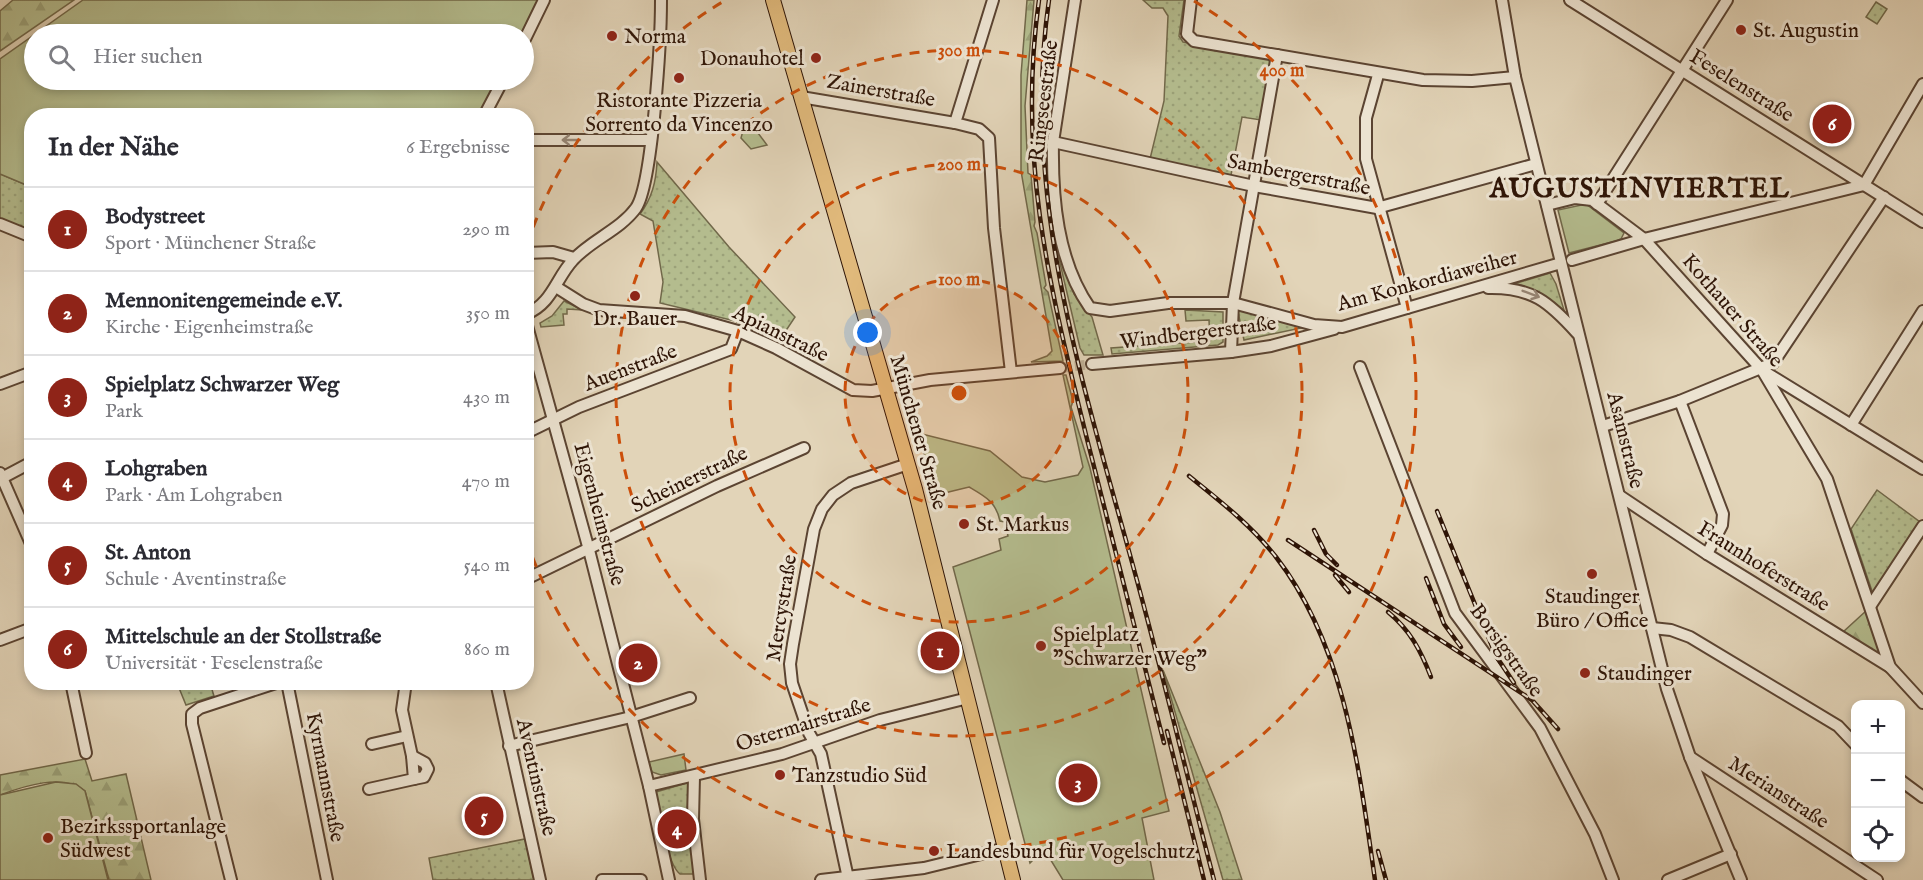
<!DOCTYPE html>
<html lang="de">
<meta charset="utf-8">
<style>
:root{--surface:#fff;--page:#f7f7f7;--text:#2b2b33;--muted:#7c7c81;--line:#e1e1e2;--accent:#8f2418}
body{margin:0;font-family:"IM FELL English",serif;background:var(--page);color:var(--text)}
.controls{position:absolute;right:18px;bottom:18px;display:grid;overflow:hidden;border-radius:12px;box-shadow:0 3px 9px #0003}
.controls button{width:54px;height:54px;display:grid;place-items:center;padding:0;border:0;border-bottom:2px solid var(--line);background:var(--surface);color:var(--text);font:30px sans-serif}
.you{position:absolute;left:868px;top:333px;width:21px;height:21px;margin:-15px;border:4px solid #fff;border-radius:50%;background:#1a73e8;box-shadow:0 0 0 9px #1a73e833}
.badge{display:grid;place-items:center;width:39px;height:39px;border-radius:50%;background:var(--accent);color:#fff;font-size:20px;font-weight:700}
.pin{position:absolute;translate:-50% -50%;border:3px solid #fff;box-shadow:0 2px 6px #0006}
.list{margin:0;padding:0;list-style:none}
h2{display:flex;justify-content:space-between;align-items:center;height:78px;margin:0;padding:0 24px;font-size:26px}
h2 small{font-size:20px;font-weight:400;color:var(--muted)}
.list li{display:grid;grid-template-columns:39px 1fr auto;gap:18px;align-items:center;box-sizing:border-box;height:84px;padding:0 24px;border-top:2px solid var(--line)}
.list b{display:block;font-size:22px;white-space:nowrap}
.list p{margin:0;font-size:20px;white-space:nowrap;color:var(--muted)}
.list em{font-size:20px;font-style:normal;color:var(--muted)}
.icon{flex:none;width:33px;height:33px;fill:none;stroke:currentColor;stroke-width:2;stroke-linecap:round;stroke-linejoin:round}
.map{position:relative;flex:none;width:1923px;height:880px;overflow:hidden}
.search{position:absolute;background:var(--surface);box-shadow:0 3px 9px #0003;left:24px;top:24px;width:510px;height:66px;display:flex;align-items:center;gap:15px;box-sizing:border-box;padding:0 21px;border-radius:33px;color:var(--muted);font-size:22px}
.panel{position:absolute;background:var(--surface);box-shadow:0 3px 9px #0003;left:24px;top:108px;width:510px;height:582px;border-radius:24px}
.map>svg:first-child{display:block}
.grass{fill:url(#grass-dots);stroke:#71684a;stroke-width:1.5}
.forest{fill:url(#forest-firs);stroke:#71684a;stroke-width:1.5}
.park{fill:#b4bc8e;stroke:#71684a;stroke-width:1.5}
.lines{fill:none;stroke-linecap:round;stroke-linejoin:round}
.minor-tunnel{stroke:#beae94;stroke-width:10;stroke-dasharray:10 5;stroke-linecap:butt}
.minor-casing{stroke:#5b4432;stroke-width:14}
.major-casing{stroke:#2e1406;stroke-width:16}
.minor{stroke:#ece3d1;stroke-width:10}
.major{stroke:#e1ba7c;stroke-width:14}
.rail-casing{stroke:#2e1406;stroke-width:4.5}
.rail{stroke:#ece3d1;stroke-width:2;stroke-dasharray:7;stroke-linecap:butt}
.oneway{stroke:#968676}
.ring{fill:none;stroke:#cc4f0b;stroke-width:3;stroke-dasharray:10 8}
.poi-dot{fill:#8f2418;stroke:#ece3d1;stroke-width:2}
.labels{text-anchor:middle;stroke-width:6;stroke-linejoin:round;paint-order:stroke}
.poi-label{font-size:21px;fill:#2e1406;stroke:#ece3d1;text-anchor:start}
.street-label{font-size:21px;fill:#2e1406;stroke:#ece3d1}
.district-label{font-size:27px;font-weight:bold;letter-spacing:1.5px;fill:#2e1406;stroke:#ece3d1}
.centre{fill:#cc4f0b;stroke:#ece3d1;stroke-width:3}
.ring-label{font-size:18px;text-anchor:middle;font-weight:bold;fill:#cc4f0b;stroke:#ece3d1;stroke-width:6;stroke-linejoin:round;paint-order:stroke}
</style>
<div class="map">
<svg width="1923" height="880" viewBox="0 0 1923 880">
<defs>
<pattern id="grass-dots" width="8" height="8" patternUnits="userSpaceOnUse" patternTransform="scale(1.5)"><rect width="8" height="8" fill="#b4bc8e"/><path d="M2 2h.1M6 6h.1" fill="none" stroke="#9ba179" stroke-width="1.8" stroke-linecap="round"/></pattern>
<pattern id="forest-firs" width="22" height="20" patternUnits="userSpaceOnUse" patternTransform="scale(1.5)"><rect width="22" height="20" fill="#b4bc8e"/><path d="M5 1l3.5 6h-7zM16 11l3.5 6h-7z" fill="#9ba179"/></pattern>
</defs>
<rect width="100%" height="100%" fill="#e2d4b8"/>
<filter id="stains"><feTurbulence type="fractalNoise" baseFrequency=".00333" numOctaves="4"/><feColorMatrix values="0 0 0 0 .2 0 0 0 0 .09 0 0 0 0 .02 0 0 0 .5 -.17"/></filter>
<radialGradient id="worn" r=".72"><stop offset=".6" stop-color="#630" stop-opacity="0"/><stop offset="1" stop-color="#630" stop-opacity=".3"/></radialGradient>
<g class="grass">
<polygon points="1143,0 1184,0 1179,36 1183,42 1268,57 1271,66 1261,120 1242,117 1231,175 1150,159 1164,101 1168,16 1163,8 1152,8"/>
<polygon points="1876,2 1887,9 1877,24 1866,17"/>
<path d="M 657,162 L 729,247 L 795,317 L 779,341 L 735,321 L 660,303 L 663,282 L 653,221 L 640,214 C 652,198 656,182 657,162 Z"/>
<polygon points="0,174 31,187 31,232 0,219"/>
<polygon points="1055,242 1074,294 1092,317 1103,355 1084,355 1080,348"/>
<polygon points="1550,273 1556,284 1564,310 1537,291 1514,284"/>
<polygon points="564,301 583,310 567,309 567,314 563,314 564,325 541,327 540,323 552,316"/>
<polygon points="1242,309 1300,326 1301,328 1244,340 1238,312"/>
<polygon points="1185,310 1223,312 1223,342 1218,345 1112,354 1111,348 1210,341 1209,320 1186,321"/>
<polygon points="1877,490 1920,522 1873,594 1851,529"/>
<polygon points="1163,670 1220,812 1242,880 1223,880"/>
<polygon points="177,683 210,683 214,696 186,705"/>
<path d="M 690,782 L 695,874 L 680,874 C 666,863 660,810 656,792 Z"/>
<polygon points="525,839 534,880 433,880 429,858"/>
</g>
<g class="forest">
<polygon points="13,0 74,0 0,51 0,11"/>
<polygon points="1027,0 1034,0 1025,106 1028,173 1031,175 1035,222 1034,226 1037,233 1046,285 1044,288 1048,292 1063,361 1031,362 1047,356 1052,351 1021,171 1021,75"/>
<polygon points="1867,610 1886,662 1842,633"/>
<path d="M 85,759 L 92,781 L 126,774 L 151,880 L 109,880 L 85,791 C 63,773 24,786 0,795 L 0,775 Z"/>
</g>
<g class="park">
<polygon points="83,0 538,0 521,34 35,34"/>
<polygon points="34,35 34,80 497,80 480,115 32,116 31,187 0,174 0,59"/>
<polygon points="749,121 767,145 751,149 741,138 745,123"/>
<polygon points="1586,204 1624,233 1621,239 1616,241 1569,253 1558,210"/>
<path d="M 1063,375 L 1066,375 L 1073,401 L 1071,407 L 1090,468 L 1169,811 L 1142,818 L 1154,880 L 1063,880 L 1044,849 L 1030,863 L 953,567 L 1001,550 L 999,539 L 1008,536 L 1005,522 L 1000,521 C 996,502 986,497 969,487 L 936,495 L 918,433 L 990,451 L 1022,477 L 1045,482 L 1078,475 L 1083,467 Z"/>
<polygon points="684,754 686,770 661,775 652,772 649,762"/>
<polygon points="56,782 76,784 85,791 108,880 0,880 0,795"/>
</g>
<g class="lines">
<polyline class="minor-tunnel" points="1060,368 1092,364"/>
<g class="minor-casing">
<g id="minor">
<polyline points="993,0 955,123 979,129 989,138 994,228 1011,372"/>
<path d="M 1075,0 L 1053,142 C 1052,197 1057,261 1090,308 L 1110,311 L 1168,303 L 1233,303 L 1314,325 L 1342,327 L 1561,263"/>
<polyline points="1191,0 1187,34 1194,41 1423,80 1472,81 1515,77"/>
<polyline points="1502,0 1515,77 1667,689 1690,757 1741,880"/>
<polyline points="1570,0 1923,222"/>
<polyline points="524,41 544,0"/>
<polyline points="1378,75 1366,118 1366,159 1407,308"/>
<polyline points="801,97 955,123"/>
<polyline points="484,116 503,80"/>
<polyline points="526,140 650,140"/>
<polyline points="1053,142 1254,186 1377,208 1536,164"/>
<polyline points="1597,204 1727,0"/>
<polyline points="1547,205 1575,198 1592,200 1644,239 1762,370 1827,479 1890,667 1923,703"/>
<polyline points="0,224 32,237"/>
<polyline points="526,253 553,252 574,258"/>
<polyline points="1572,260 1644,239 1864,185 1923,84"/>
<polyline points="556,287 583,304 599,310 685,316 738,331 776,348 853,390 872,391 930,380 1060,368"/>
<path d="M 1488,288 C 1532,287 1549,302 1577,333"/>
<path d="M 526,314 C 552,304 556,278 573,260 C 591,240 620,230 636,208 C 653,183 661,36 661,0"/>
<polyline points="526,322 589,550 649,786 669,880"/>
<polyline points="1231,352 1233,303 1277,55"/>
<polyline points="1092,364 1231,352 1271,346 1334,329"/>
<polyline points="1360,367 1455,613 1540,728 1595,834 1613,880"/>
<polyline points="1765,372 1923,469"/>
<polyline points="0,384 32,372"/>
<polyline points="1680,401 1723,514 1722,525 1707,554"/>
<polyline points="1851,425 1923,311"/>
<polyline points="1603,426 1680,401 1773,363 1884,197"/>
<polyline points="526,433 579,407 731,349 738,331"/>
<polyline points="0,473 32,546"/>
<polyline points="0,479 32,462"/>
<polyline points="1620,496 1707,554 1890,667"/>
<polyline points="526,579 717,486 804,448"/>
<polyline points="1871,605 1923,526"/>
<polyline points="1652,628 1671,630 1690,637 1838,726 1856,745"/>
<polyline points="0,640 32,628"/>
<polyline points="71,682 86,753"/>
<polyline points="287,682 327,880"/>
<polyline points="496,682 540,880"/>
<polyline points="372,744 407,736"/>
<polyline points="509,746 631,717 690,698"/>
<polyline points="412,756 425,763 428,769 424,777 414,779"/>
<polyline points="1690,757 1877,880"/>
<polyline points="694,777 693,819 700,880"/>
<polyline points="1900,780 1923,797"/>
<polyline points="649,786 782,754 880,720 968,698"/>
<polyline points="369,789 414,779 412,756 402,710 406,682"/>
<polyline points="848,878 821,754 809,733 792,683 790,664 793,644 814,529 822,509 833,495 851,483 908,464"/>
<polyline points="231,880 192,724 192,714 200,708 279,682"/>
<polyline points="602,880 641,880"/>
<polyline points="821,880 924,868 1006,848"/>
<polyline points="1668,880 1731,854"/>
</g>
</g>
<g class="major-casing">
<polyline id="major" points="773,0 915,489 1013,880"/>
</g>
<use href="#minor" class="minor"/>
<use href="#major" class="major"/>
<g class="rail-casing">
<g id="rail">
<path d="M 1039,0 C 1017,157 1049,284 1086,435 C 1112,538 1138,641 1164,743"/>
<path d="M 1049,0 C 1021,192 1080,373 1130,555 C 1160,663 1186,772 1214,880"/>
<path d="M 1189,476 C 1220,501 1251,525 1276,557 C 1346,647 1359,770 1375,880"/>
<polyline points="1437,511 1496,656 1514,683"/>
<polyline points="1314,530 1326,554 1337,565"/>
<polyline points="1288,540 1532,700 1558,729"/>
<polyline points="1335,575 1349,592"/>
<polyline points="1426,578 1444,624 1461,647"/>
<path d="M 1388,612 C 1410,630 1421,651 1431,677"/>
<polyline points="1167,731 1204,880"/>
<polyline points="1378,851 1386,880"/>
</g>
</g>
<use href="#rail" class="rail"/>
</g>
<defs><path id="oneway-shaft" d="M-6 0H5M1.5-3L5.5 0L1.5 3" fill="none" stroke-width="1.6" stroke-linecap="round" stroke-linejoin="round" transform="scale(1.5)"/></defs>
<g class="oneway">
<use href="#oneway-shaft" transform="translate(571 140) rotate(180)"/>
<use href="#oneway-shaft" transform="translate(1531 294) rotate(21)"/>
</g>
<circle cx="959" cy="393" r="114" fill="#cc4f0b" fill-opacity=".12"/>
<g class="ring">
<circle cx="959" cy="393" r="114"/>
<circle cx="959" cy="393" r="229"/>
<circle cx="959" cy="393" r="343"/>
<path d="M527 244A457 457 0 0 1 724 1M1194 1A457 457 0 1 1 527 542"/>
</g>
<g class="poi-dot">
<circle cx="1741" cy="30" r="6"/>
<circle cx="612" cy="36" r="6"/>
<circle cx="816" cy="58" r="6"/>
<circle cx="679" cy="78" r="6"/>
<circle cx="635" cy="296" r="6"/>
<circle cx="964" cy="524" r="6"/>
<circle cx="1592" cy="574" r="6"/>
<circle cx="1041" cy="646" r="6"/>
<circle cx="1585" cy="673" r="6"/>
<circle cx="780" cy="775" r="6"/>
<circle cx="48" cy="838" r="6"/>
<circle cx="934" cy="851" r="6"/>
</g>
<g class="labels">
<g class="poi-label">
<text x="1753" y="37">St. Augustin</text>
<text x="624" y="43">Norma</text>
<text x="804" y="65" text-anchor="end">Donauhotel</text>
<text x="679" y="107" text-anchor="middle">Ristorante Pizzeria<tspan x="679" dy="24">Sorrento da Vincenzo</tspan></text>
<text x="635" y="325" text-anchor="middle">Dr. Bauer</text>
<text x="976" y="531">St. Markus</text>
<text x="1592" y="603" text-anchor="middle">Staudinger<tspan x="1592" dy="24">Büro / Office</tspan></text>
<text x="1053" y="641">Spielplatz<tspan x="1053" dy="24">"Schwarzer Weg"</tspan></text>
<text x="1597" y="680">Staudinger</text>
<text x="792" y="782">Tanzstudio Süd</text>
<text x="60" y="833">Bezirkssportanlage<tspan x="60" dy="24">Südwest</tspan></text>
<text x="946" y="858">Landesbund für Vogelschutz</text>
</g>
<g class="street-label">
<text transform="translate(1742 85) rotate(32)" y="7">Feselenstraße</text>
<text transform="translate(881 90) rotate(10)" y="7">Zainerstraße</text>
<text transform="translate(1043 101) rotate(-83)" y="7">Ringseestraße</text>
<text transform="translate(1299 174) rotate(11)" y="7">Sambergerstraße</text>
<text transform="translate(1427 280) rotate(-15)" y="7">Am Konkordiaweiher</text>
<text transform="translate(1733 310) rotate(49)" y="7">Kothauer Straße</text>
<text transform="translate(1198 332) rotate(-7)" y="7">Windbergerstraße</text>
<text transform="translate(781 333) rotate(26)" y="7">Apianstraße</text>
<text transform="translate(630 367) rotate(-21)" y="7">Auenstraße</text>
<text transform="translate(919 432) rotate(74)" y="7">Münchener Straße</text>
<text transform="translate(1626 440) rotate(76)" y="7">Asamstraße</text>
<text transform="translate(689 479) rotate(-26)" y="7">Scheinerstraße</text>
<text transform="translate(600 514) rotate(75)" y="7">Eigenheimstraße</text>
<text transform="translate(1764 566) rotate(32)" y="7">Fraunhoferstraße</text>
<text transform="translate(781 608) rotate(-81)" y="7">Mercystraße</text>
<text transform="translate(1507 650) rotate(54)" y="7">Borsigstraße</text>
<text transform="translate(803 724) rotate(-17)" y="7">Ostermairstraße</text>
<text transform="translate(326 777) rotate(79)" y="7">Kyrmannstraße</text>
<text transform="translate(537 777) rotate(77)" y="7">Aventinstraße</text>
<text transform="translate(1779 792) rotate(33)" y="7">Merianstraße</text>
</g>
<g class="district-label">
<text x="1640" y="197">AUGUSTINVIERTEL</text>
</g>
</g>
<circle cx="959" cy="393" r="9" class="centre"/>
<g class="ring-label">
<text x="959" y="56">300 m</text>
<text x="1282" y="76">400 m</text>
<text x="959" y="170">200 m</text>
<text x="959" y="285">100 m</text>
</g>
<rect width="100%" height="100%" filter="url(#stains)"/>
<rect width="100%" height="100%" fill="url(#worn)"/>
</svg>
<div class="controls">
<button>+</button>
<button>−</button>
<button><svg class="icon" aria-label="locate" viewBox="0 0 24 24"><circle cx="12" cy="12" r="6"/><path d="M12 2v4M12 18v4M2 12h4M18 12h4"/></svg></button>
</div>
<div class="you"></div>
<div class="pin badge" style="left:940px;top:651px">1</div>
<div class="pin badge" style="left:638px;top:663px">2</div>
<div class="pin badge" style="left:1078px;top:783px">3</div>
<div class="pin badge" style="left:677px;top:829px">4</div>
<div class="pin badge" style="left:484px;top:816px">5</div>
<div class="pin badge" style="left:1832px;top:124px">6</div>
<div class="search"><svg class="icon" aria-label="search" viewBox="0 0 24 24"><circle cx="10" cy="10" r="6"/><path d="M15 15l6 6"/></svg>Hier suchen</div>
<section class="panel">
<h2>In der Nähe<small>6 Ergebnisse</small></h2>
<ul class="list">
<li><span class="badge">1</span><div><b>Bodystreet</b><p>Sport · Münchener Straße</p></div><em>290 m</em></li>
<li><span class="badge">2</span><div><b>Mennonitengemeinde e.V.</b><p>Kirche · Eigenheimstraße</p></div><em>350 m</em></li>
<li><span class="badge">3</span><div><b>Spielplatz Schwarzer Weg</b><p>Park</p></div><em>430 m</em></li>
<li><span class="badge">4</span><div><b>Lohgraben</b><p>Park · Am Lohgraben</p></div><em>470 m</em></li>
<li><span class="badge">5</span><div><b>St. Anton</b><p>Schule · Aventinstraße</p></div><em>540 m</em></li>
<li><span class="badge">6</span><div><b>Mittelschule an der Stollstraße</b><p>Universität · Feselenstraße</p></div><em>860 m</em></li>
</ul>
</section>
</div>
